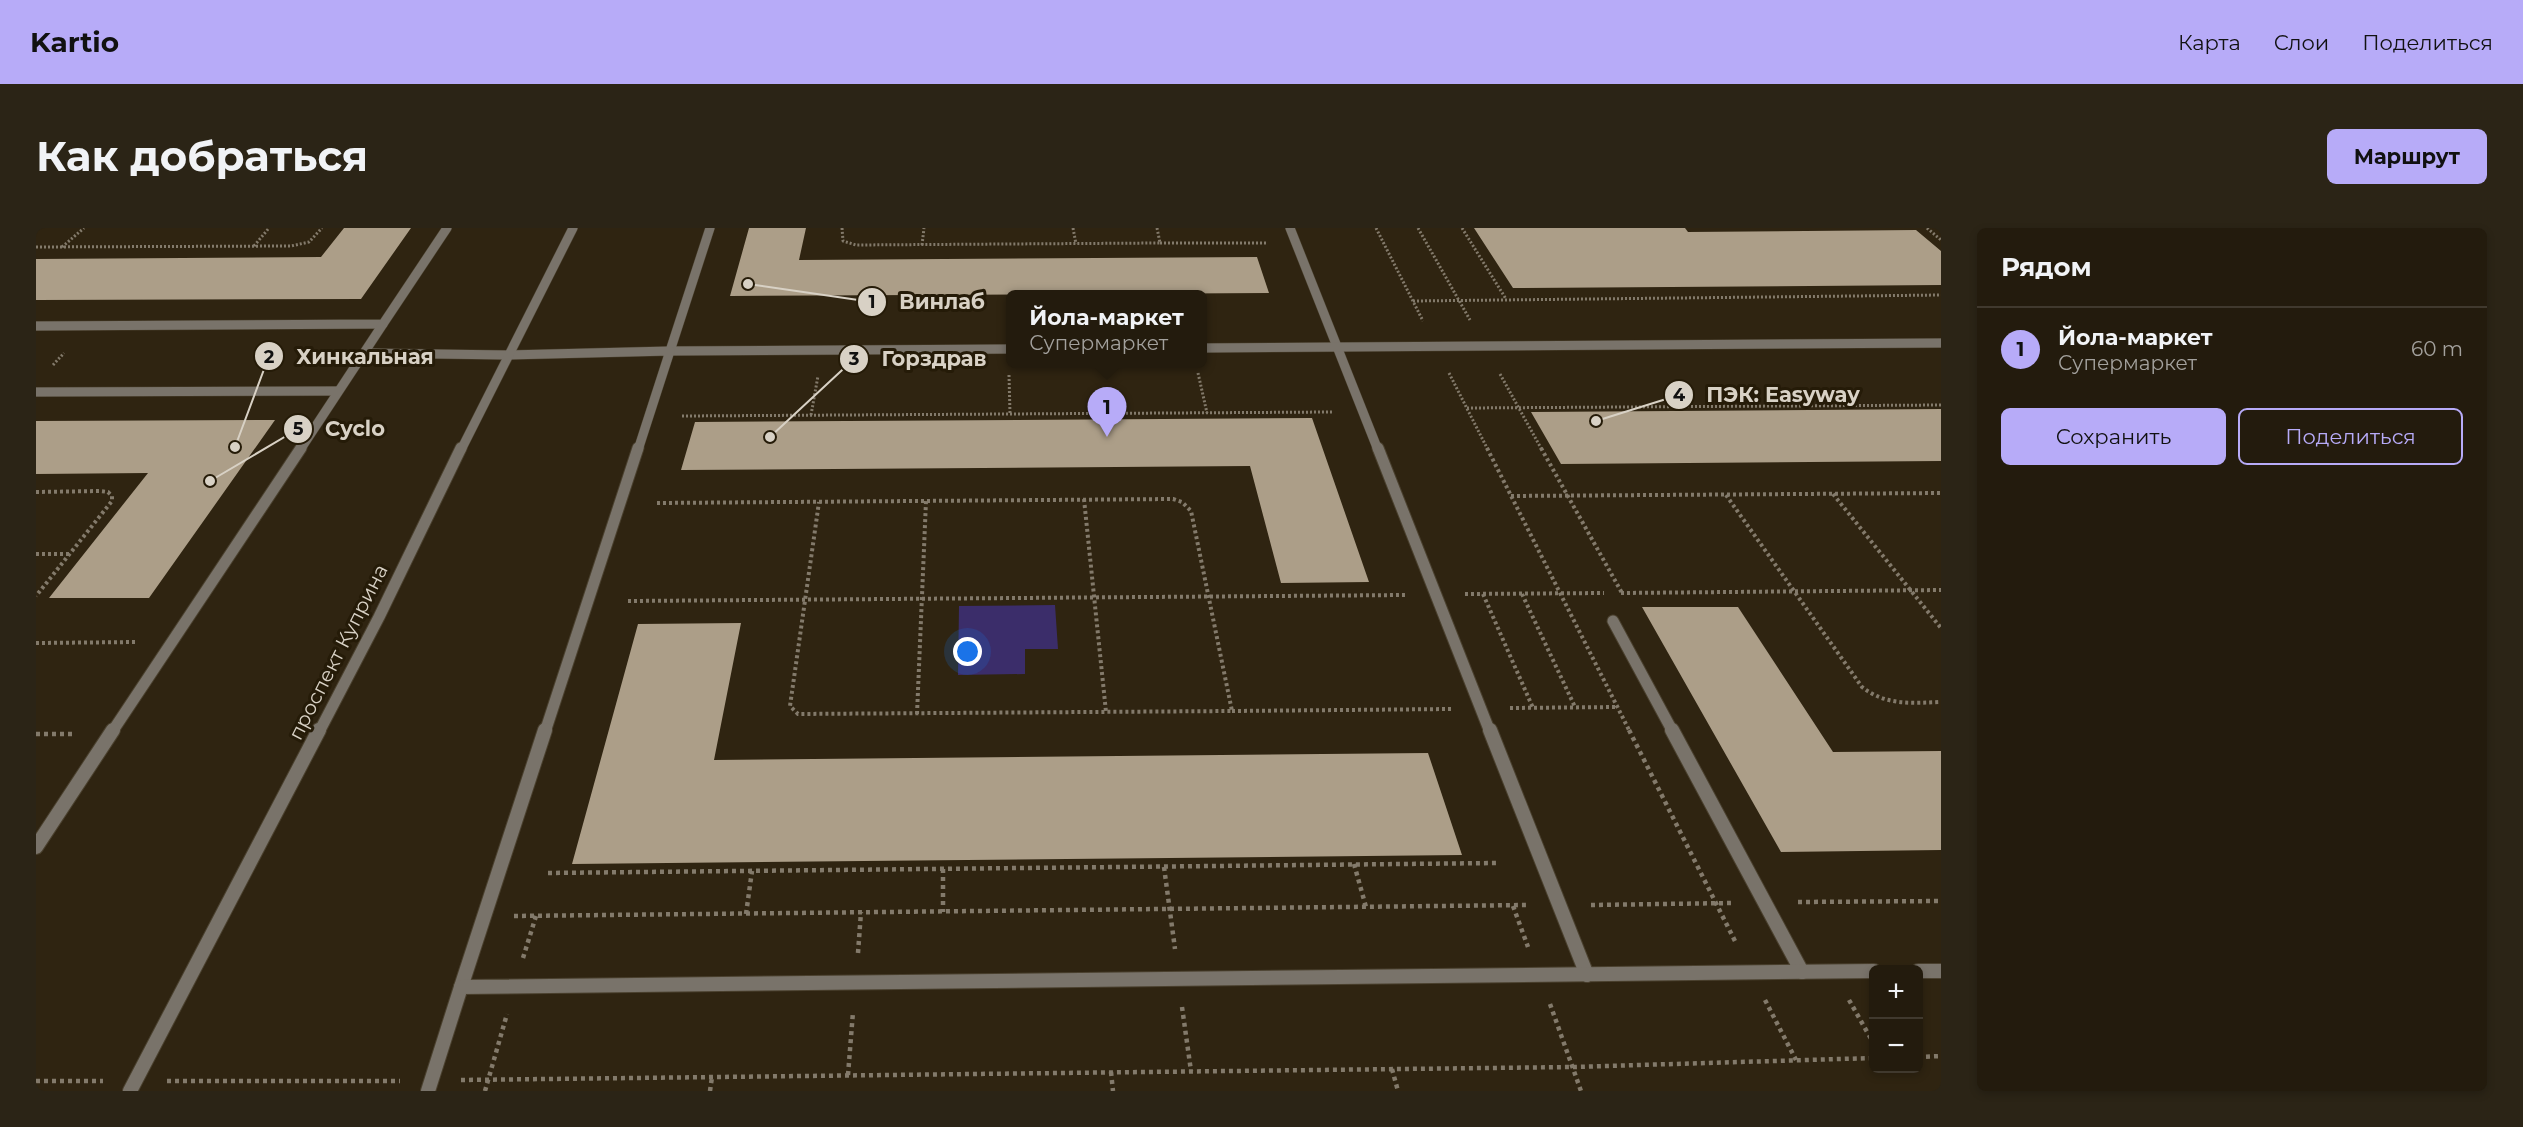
<!DOCTYPE html>
<html lang="ru">
<meta charset="utf-8">
<style>
:root{--surface:#231b0d;--page:#2b2416;--text:#f1f3f6;--muted:#a3a19d;--line:#40392e;--accent:#b7abf8}
body{margin:0;font-family:Montserrat,sans-serif;background:var(--page);color:var(--text)}
.controls{position:absolute;right:18px;bottom:18px;display:grid;overflow:hidden;border-radius:9px;box-shadow:0 3px 9px #0003}
.controls button{width:54px;height:54px;display:grid;place-items:center;padding:0;border:0;border-bottom:2px solid var(--line);background:var(--surface);color:var(--text);font:30px sans-serif}
.you{position:absolute;left:932px;top:424px;width:21px;height:21px;margin:-15px;border:4px solid #fff;border-radius:50%;background:#1a73e8;box-shadow:0 0 0 9px #1a73e833}
.badge{display:grid;place-items:center;width:39px;height:39px;border-radius:50%;background:var(--accent);color:#111;font-size:20px;font-weight:700}
.pin{position:absolute;translate:-50% -50px;filter:drop-shadow(0 2px 3px #0008)}
.pin::after{content:'';position:absolute;top:32px;width:21px;height:18px;background:inherit;clip-path:polygon(0 0,100% 0,50% 100%)}
.popup{position:absolute;left:970px;top:62px;width:201px;height:78px;box-sizing:border-box;display:grid;place-content:center;border-radius:9px;background:var(--surface);filter:drop-shadow(0 2px 4px #0005);font-size:20px;white-space:nowrap;color:var(--muted)}
.popup b{font-size:22px;color:var(--text)}
.popup::after{content:'';position:absolute;left:50%;top:100%;margin-left:-12px;border:12px solid transparent;border-top-color:var(--surface)}
.list{margin:0;padding:0;list-style:none}
h2{display:flex;justify-content:space-between;align-items:center;height:78px;margin:0;padding:0 24px;font-size:26px}
h2 small{font-size:20px;font-weight:400;color:var(--muted)}
.list li{display:grid;grid-template-columns:39px 1fr auto;gap:18px;align-items:center;box-sizing:border-box;height:84px;padding:0 24px;border-top:2px solid var(--line)}
.list b{display:block;font-size:22px;white-space:nowrap}
.list p{margin:0;font-size:20px;white-space:nowrap;color:var(--muted)}
.list em{font-size:20px;font-style:normal;color:var(--muted)}
.actions{display:flex;gap:12px;padding:18px 24px}
.actions a{flex:1;padding:14px 0;border:2px solid var(--accent);border-radius:9px;text-align:center;font-size:21px;color:var(--accent)}
.actions .main{background:var(--accent);color:#111}
.map{position:relative;flex:none;width:1905px;height:863px;overflow:hidden;border-radius:9px}
header{display:flex;align-items:center;gap:36px;box-sizing:border-box;height:84px;padding:0 30px;background:var(--accent);color:#111}
header strong{font-size:28px}
nav{display:flex;gap:33px;margin-inline-start:auto;font-size:21px}
.intro{display:flex;align-items:center;justify-content:space-between;box-sizing:border-box;height:144px;padding:0 36px}
h1{margin:0;font-size:42px}
.button{padding:15px 27px;border-radius:9px;background:var(--accent);color:#111;font-size:21px;font-weight:700}
main{display:flex;gap:36px;padding:0 36px}
aside{flex:1;background:var(--surface);border-radius:9px;box-shadow:0 3px 9px #0003}
.map>svg:first-child{display:block}
.green{fill:#3b2d6a}
.building{fill:#ac9e88}
.lines{fill:none;stroke-linecap:round;stroke-linejoin:round}
.lane-far2-casing{stroke:#4a402e;stroke-width:10}
.lane-far1-casing{stroke:#4a402e;stroke-width:13}
.lane-casing{stroke:#4a402e;stroke-width:16}
.path-far2{stroke:#837a6b;stroke-width:3;stroke-dasharray:2 2;stroke-linecap:butt}
.path-far1{stroke:#837a6b;stroke-width:4;stroke-dasharray:3 3;stroke-linecap:butt}
.path{stroke:#837a6b;stroke-width:4.5;stroke-dasharray:4 4;stroke-linecap:butt}
.lane-far2{stroke:#79736a;stroke-width:9}
.lane-far1{stroke:#79736a;stroke-width:11}
.lane{stroke:#79736a;stroke-width:14}
.labels{text-anchor:middle;stroke-width:6;stroke-linejoin:round;paint-order:stroke}
.street-label{font-size:20px;fill:#d8d1c5;stroke:#251b08}
.leader{fill:none;stroke:#d8d1c5;stroke-width:2}
.callout-dot{fill:#d8d1c5;stroke:#251b08;stroke-width:2}
.mark-label{font-size:18px;text-anchor:middle;font-weight:bold;fill:#111}
.callout-label{font-size:21px;text-anchor:middle;font-weight:bold;fill:#d8d1c5;stroke:#251b08;stroke-width:6;stroke-linejoin:round;paint-order:stroke}
</style>
<header>
<strong>Kartio</strong>
<nav><a>Карта</a><a>Слои</a><a>Поделиться</a></nav>
</header>
<div class="intro"><h1>Как добраться</h1><a class="button">Маршрут</a></div>
<main>
<div class="map">
<svg width="1905" height="863" viewBox="0 0 1905 863">
<rect width="100%" height="100%" fill="#2f2411"/>
<polygon class="green" points="1019,377 1022,421 989,421 989,446 922,447 923,378"/>
<g class="building">
<polygon points="308,0 375,0 325,71 0,72 0,31 285,29"/>
<polygon points="713,0 770,0 763,32 1221,29 1233,65 694,68"/>
<polygon points="1438,0 1649,0 1652,4 1880,2 1905,23 1905,57 1477,60"/>
<polygon points="1905,181 1905,233 1651,235 1525,236 1495,184"/>
<polygon points="1276,190 1333,354 1245,355 1214,238 645,242 659,194"/>
<polygon points="239,192 113,370 13,370 112,245 0,246 0,193"/>
<polygon points="1606,379 1702,379 1797,524 1905,523 1905,622 1745,624"/>
<polygon points="705,395 678,532 1392,525 1426,627 536,636 602,396"/>
</g>
<g class="lines">
<g class="lane-far2-casing">
<g id="lane-far2">
<polyline points="674,0 634,123 975,121"/>
<polyline points="1254,0 1342,222"/>
<polyline points="0,98 347,96 411,0"/>
<polyline points="1167,120 1905,115"/>
<polyline points="328,125 471,127 634,123 602,222"/>
<polyline points="0,164 302,163"/>
<polyline points="264,222 347,96"/>
<polyline points="425,222 537,0"/>
</g>
</g>
<g class="lane-far1-casing">
<g id="lane-far1">
<polyline points="1342,220 1454,504"/>
<polyline points="1577,393 1637,504"/>
<polyline points="76,504 265,220"/>
<polyline points="283,504 343,389 425,220"/>
<polyline points="509,504 602,220"/>
</g>
</g>
<g class="lane-casing">
<g id="lane">
<polyline points="1454,502 1551,747"/>
<polyline points="1636,502 1766,744"/>
<polyline points="0,619 77,502"/>
<polyline points="1882,743 1905,743"/>
<polyline points="425,759 509,502"/>
<polyline points="94,863 283,502"/>
<polyline points="392,863 425,759 1838,743"/>
</g>
</g>
<g class="path-far2">
<polyline points="806,0 807,13 820,17 1124,15 1121,0"/>
<polyline points="1037,0 1040,16"/>
<polyline points="1340,0 1387,93"/>
<polyline points="1382,0 1434,92"/>
<polyline points="1426,0 1470,71"/>
<polyline points="1891,0 1905,12"/>
<polyline points="1124,15 1232,15"/>
<polyline points="886,17 888,0"/>
<polyline points="218,18 233,0"/>
<polyline points="0,19 255,18 273,14 286,0"/>
<polyline points="26,19 48,0"/>
<polyline points="1377,73 1905,67"/>
<polyline points="17,137 28,125"/>
<polyline points="1162,145 1171,185"/>
<polyline points="1413,145 1452,222"/>
<polyline points="1464,146 1506,222"/>
<polyline points="973,147 974,186"/>
<polyline points="1431,180 1905,177"/>
<polyline points="775,187 782,148"/>
<polyline points="646,188 1296,184"/>
</g>
<g class="path-far1">
<polyline points="1451,220 1594,504"/>
<polyline points="1505,220 1586,365"/>
<polyline points="0,264 64,263 72,264 76,268 76,273 0,368"/>
<polyline points="1797,266 1905,400"/>
<path d="M 1690,267 L 1826,459 C 1850,478 1876,475 1905,474"/>
<polyline points="1475,268 1905,265"/>
<polyline points="1048,271 1070,484"/>
<polyline points="621,275 1137,271 1146,274 1155,283 1196,483 762,486 754,478 783,274"/>
<polyline points="0,326 33,326"/>
<polyline points="1585,365 1905,362"/>
<polyline points="1429,366 1568,365"/>
<polyline points="1447,366 1497,480"/>
<polyline points="1486,366 1539,479"/>
<polyline points="592,373 1370,367"/>
<polyline points="0,415 102,414"/>
<polyline points="1474,480 1582,479"/>
<polyline points="1196,483 1416,481"/>
<polyline points="881,486 890,273"/>
</g>
<g class="path">
<polyline points="1593,502 1700,715"/>
<polyline points="0,506 39,506"/>
<polyline points="1318,636 1330,679"/>
<polyline points="1128,639 1139,721"/>
<polyline points="907,641 907,684"/>
<polyline points="512,645 1461,635"/>
<polyline points="1762,674 1905,673"/>
<polyline points="1555,677 1697,675"/>
<polyline points="1477,678 1492,719"/>
<polyline points="710,686 716,643"/>
<polyline points="478,688 1493,677"/>
<polyline points="822,725 825,684"/>
<polyline points="487,730 500,688"/>
<polyline points="1729,772 1760,832"/>
<polyline points="1813,772 1838,816"/>
<polyline points="1514,776 1545,863"/>
<polyline points="1146,779 1155,843"/>
<polyline points="1882,829 1905,828"/>
<polyline points="1356,841 1362,863"/>
<polyline points="1075,844 1077,863"/>
<polyline points="812,847 817,784"/>
<polyline points="425,852 1537,839 1838,830"/>
<polyline points="0,853 67,853"/>
<polyline points="131,853 364,853"/>
<polyline points="449,863 471,786"/>
<polyline points="674,863 676,849"/>
</g>
<use href="#lane-far2" class="lane-far2"/>
<use href="#lane-far1" class="lane-far1"/>
<use href="#lane" class="lane"/>
</g>
<g class="labels">
<g class="street-label">
<text transform="translate(302 424) rotate(-63)" y="7">проспект Куприна</text>
</g>
</g>
<path class="leader" d="M712 56L836 74M199 219L233 128M734 209L818 131M1560 193L1643 167M174 253L262 201"/>
<g class="callout-dot">
<circle cx="712" cy="56" r="6"/>
<circle cx="199" cy="219" r="6"/>
<circle cx="734" cy="209" r="6"/>
<circle cx="1560" cy="193" r="6"/>
<circle cx="174" cy="253" r="6"/>
<circle cx="836" cy="74" r="15"/>
<circle cx="233" cy="128" r="15"/>
<circle cx="818" cy="131" r="15"/>
<circle cx="1643" cy="167" r="15"/>
<circle cx="262" cy="201" r="15"/>
</g>
<g class="mark-label">
<text x="836" y="80">1</text>
<text x="233" y="135">2</text>
<text x="818" y="137">3</text>
<text x="1643" y="173">4</text>
<text x="262" y="207">5</text>
</g>
<g class="callout-label">
<text x="906" y="81">Винлаб</text>
<text x="329" y="136">Хинкальная</text>
<text x="898" y="138">Горздрав</text>
<text x="1747" y="174">ПЭК: Easyway</text>
<text x="319" y="208">Cyclo</text>
</g>
</svg>
<div class="controls">
<button>+</button>
<button>−</button>
</div>
<div class="you"></div>
<div class="pin badge" style="left:1071px;top:209px">1</div>
<div class="popup"><b>Йола-маркет</b>Супермаркет</div>
</div>
<aside>
<h2>Рядом<small></small></h2>
<ul class="list">
<li><span class="badge">1</span><div><b>Йола-маркет</b><p>Супермаркет</p></div><em>60 m</em></li>
</ul>
<div class="actions"><a class="main">Сохранить</a><a>Поделиться</a></div>
</aside>
</main>
